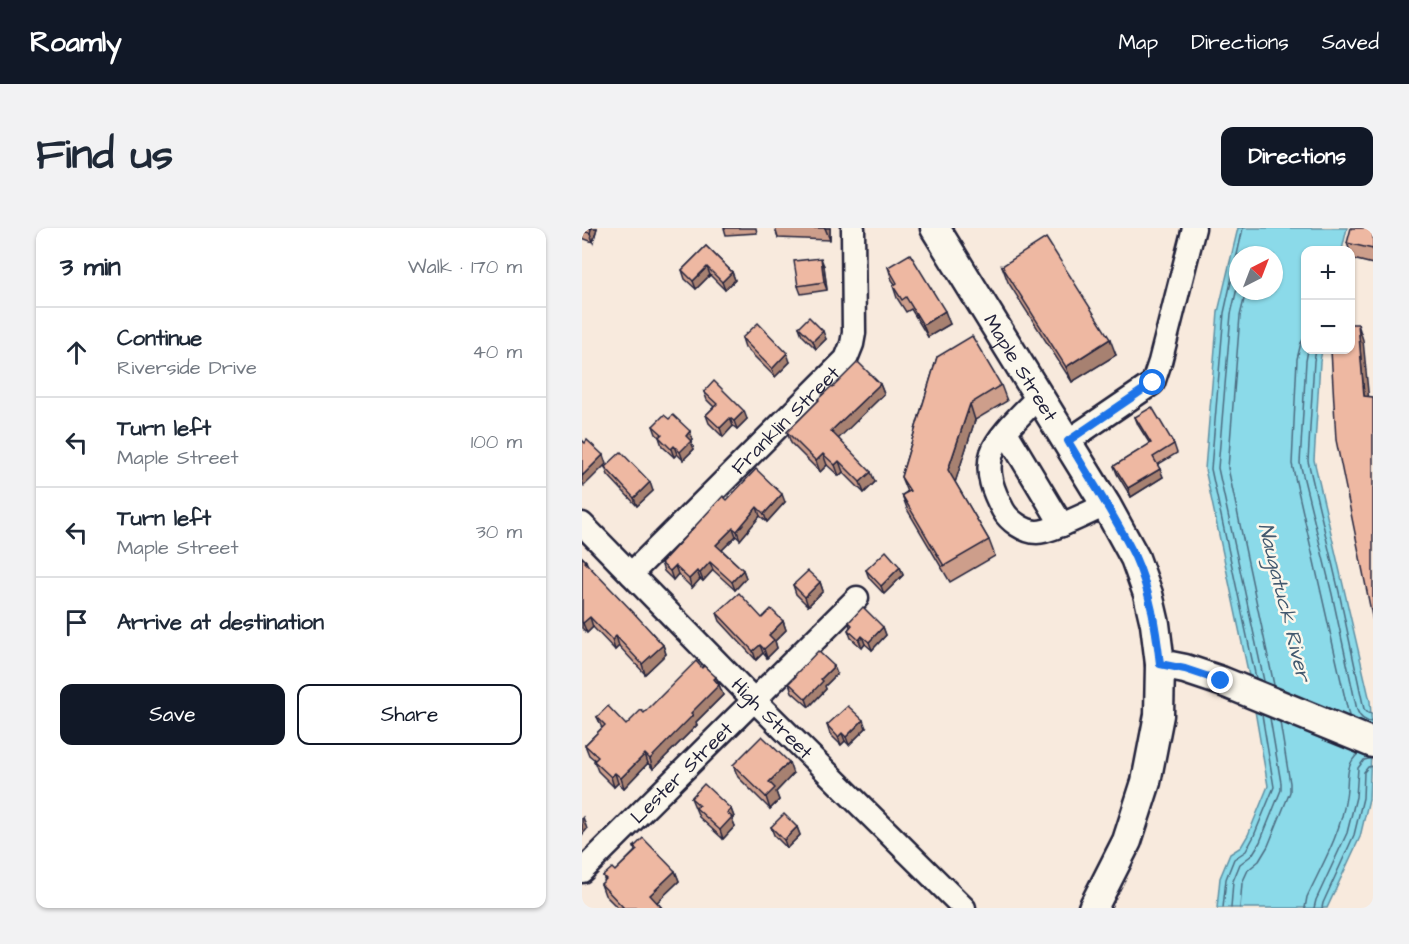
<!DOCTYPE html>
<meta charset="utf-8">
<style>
:root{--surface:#fff;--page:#f2f2f3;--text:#1f2937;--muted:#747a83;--line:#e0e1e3;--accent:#111827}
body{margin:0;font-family:"Architects Daughter",sans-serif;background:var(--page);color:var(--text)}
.controls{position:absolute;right:18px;top:18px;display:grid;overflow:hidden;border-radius:12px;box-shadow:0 2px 4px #0004}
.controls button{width:54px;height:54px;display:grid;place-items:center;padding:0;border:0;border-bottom:2px solid var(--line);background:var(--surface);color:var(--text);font:30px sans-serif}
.compass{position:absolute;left:647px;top:18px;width:54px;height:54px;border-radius:50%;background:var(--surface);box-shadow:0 2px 4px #0004;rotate:42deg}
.stop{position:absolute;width:18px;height:18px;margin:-14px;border:4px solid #1a73e8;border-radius:50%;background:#fff}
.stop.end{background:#1a73e8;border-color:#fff;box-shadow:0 2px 6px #0008}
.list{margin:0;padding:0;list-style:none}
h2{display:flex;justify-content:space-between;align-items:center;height:78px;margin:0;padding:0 24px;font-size:26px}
h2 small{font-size:20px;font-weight:400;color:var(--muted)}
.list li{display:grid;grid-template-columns:39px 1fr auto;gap:18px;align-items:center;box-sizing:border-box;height:90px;padding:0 24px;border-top:2px solid var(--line)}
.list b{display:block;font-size:22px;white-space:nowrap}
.list p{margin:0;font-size:20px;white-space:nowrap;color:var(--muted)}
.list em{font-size:20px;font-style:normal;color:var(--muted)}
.actions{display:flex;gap:12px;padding:18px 24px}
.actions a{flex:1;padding:14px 0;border:2px solid var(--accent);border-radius:12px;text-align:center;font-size:21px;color:var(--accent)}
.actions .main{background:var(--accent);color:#fff}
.icon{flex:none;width:33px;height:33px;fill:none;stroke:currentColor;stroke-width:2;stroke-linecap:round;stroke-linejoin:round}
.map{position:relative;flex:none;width:791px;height:680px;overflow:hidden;border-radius:12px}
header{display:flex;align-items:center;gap:36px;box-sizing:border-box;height:84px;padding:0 30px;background:var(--accent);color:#fff}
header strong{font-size:28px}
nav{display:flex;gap:33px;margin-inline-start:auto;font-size:21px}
.intro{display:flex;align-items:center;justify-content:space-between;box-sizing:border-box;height:144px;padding:0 36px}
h1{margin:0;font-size:42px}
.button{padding:15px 27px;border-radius:12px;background:var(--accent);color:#fff;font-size:21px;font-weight:700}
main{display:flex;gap:36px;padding:0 36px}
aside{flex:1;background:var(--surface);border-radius:12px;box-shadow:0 2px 4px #0004}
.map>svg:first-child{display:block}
.water{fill:#8bdae9;stroke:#6190a3;stroke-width:1.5;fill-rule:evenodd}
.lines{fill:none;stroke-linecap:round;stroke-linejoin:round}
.shore{stroke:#4c6c81;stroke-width:1.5}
.minor-casing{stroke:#22223b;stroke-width:27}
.major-casing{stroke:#22223b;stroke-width:33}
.minor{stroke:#fbf7ec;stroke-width:22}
.major{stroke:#fbf7ec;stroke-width:28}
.wall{fill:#cd9e8b;stroke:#22223b;stroke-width:1.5}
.shaded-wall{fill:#a78171;stroke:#22223b;stroke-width:1.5}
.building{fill:#eeb8a2;stroke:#22223b;stroke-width:1.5}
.route{stroke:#1a73e8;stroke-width:8}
.labels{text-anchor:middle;stroke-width:5;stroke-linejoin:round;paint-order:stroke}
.street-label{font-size:20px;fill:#22223b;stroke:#fbf7ec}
.water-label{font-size:21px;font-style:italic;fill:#42596f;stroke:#fbf7ec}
</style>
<header>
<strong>Roamly</strong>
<nav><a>Map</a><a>Directions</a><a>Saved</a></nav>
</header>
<div class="intro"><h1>Find us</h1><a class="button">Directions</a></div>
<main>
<aside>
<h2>3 min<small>Walk · 170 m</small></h2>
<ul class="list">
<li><svg class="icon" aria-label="ahead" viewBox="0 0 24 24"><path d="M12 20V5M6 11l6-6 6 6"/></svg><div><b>Continue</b><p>Riverside Drive</p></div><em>40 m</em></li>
<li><svg class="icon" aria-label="left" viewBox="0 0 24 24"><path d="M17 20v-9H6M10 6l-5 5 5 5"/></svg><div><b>Turn left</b><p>Maple Street</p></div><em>100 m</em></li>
<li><svg class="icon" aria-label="left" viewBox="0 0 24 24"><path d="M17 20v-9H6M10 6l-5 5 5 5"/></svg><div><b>Turn left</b><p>Maple Street</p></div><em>30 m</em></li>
<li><svg class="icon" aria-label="arrive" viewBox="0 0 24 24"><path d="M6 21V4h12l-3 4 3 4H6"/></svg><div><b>Arrive at destination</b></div></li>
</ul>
<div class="actions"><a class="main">Save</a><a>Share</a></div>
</aside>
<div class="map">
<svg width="791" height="680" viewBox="0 0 791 680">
<rect width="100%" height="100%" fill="#f8eadd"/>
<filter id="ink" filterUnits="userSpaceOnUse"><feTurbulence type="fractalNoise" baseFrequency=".0167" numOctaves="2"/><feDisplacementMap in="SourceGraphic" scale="12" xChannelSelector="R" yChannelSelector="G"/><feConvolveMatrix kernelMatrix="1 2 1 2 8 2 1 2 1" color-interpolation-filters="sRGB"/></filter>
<g filter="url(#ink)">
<path class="water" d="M 656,0 L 765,0 L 760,22 L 724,22 L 724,122 L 740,122 L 738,134 L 732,232 L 788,473 L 790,500 L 787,571 L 778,609 L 745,680 L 635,680 L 638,650 L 648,626 L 659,619 L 666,607 L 686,558 L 667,448 L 623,241 L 636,84 ZM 656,27 L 692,27 L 692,63 L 656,63 Z"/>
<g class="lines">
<g class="shore">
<polyline points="661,0 642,85 629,241 674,450"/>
<polyline points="656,56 649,86 636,240 682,453"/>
<polyline points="664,63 658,88 646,240 692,457"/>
<polyline points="724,107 719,115 715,131 710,236 767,488"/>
<path d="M 726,122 L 724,133 L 718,235 L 750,366 L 775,482 C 778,490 783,494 791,494"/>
<polyline points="734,122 732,133 726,233 757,364 782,481 786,485 791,486"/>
<polyline points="641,680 644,651 652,631 664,623 671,610 692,559 680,487"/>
<polyline points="649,680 651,653 658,636 670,627 678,614 699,562 699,555 688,490"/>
<polyline points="658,680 660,655 666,642 677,633 686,618 708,564 708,555 698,494"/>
<path d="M 723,680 L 725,669 C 740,637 759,605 764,569 C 767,553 762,538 776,526"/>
<polyline points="732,680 734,672 765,605 774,569 776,540 782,532 791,530"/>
<polyline points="740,680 741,675 772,607 781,570 782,544 786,539 791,538"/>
</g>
<g class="minor-casing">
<g id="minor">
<path d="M 457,168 C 445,181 415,208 410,225 C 403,245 412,265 421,282 C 427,293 443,304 455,304 C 469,304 509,283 524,277"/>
<polyline points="424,204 480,297"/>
<polyline points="486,213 571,155 578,134 612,0"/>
<path id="s1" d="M 0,296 L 172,472 L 382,680"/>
<path id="s2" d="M 49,346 L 264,131 L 270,116 L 272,105 L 271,0"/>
<path id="s3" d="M 0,643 L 275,370"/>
</g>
</g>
<g class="major-casing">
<g id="major">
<path id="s4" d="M 353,0 L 524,277 L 553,330 L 566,366 L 573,396 L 578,436 L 577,487 L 564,554 L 545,613 L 511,680"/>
<polyline points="578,436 603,441 639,453 791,515"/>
</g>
</g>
<use href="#minor" class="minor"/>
<use href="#major" class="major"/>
</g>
<g class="wall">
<polygon points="0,0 15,0 11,14 0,10"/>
<polygon points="142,0 174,0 175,5 144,7"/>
<polygon points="193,0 248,0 248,12 196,10"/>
<polygon points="791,0 791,36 771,31 765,15"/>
<polygon points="124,18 150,44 153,52 143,62 128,47 114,61 103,51 100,42"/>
<polygon points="242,38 245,62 219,66 216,58"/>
<polygon points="420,38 534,127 490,154 426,54"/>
<polygon points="306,39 368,96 346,109 329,81 324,84 315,70 311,58 313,56 310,52"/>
<polygon points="217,99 244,111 234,121 220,107"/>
<polygon points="160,110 208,134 193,149 163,119"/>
<polygon points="355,129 419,157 425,173 393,192 373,254 407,312 413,328 368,354 326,283 320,267 325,264 319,249"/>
<polygon points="298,156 302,166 256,210 293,254 282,265 261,244 257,248 245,237 238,244 209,215 205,204 236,173 236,171 251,159"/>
<polygon points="122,164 165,191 155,201 151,198 141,209 127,195 124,187 132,179 125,172"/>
<polygon points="553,189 592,216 595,225 575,237 581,249 549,269 535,246 532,238 568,216 556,197"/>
<polygon points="87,191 111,212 109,214 112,221 101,232 95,226 92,229 80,218 77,209 74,206 71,198"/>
<polygon points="23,239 71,263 55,278 26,247"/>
<polygon points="145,272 203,274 185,294 178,288 158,312 154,308 140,322 161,342 164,350 153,362 131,342 121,353 118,351 110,360 96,346 91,352 82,343 79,335"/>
<polygon points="0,329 4,333 6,338 81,417 84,426 63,446 37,418 33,422 11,399 5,405 0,400"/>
<polygon points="318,339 321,347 302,366 287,350 284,342"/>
<polygon points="238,354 241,363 226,378 214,366 211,357"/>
<polygon points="135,385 180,390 201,393 204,402 193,413 195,420 185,430 181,425 174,432 138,393"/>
<polygon points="267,394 301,399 304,407 290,422 283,416 280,420 269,410 266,402 268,399"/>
<polygon points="120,440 134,449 141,467 114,494 115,497 71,541 66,535 42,560 36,555 32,559 16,543 12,533 13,532 7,527 3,517 20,500 15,489 44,497 62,485"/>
<polygon points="255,446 243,458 244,461 227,479 210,464 207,455 213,449 213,447"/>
<polygon points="245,497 284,500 267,517 263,513 259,517 248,506"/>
<polygon points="151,537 211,546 194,564 197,572 188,581 156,549"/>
<polygon points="109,570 149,581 152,589 150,591 153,598 141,611 117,589"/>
<polygon points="189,599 215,599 218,607 205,620 192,607"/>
<polygon points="52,619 93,643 97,653 75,674 80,680 36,680 23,667 19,656 23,653 21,648 33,643 53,623"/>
</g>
<g class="shaded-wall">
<polygon points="9,0 15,0 11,14 8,5"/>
<polygon points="243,0 248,0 248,12"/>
<polygon points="239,30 242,38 245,62 242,54"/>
<polygon points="125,39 128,47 114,61 111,53"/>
<polygon points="150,44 153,52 143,62 140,54"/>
<polygon points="363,83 368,96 346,109 341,97"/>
<polygon points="776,96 781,112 788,184 782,168"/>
<polygon points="241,103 244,111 234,121 231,113"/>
<polygon points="528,111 534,127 490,154 484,139"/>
<polygon points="205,125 208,134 193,149 190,141"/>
<polygon points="298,156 302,166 253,214 249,203"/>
<polygon points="388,176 393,192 372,258 366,242"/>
<polygon points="162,183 165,191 155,201 152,193"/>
<polygon points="148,190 151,198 141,209 138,200"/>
<polygon points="108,203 111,212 109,214 112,221 101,232 98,224 104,208"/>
<polygon points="92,218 95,226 92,229 89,221"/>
<polygon points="241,226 245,237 238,244 234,233"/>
<polygon points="21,227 24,236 2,258 0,253 0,248"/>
<polygon points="257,233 261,244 257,248 253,237"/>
<polygon points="578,241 581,249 549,269 546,260"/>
<polygon points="289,244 293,254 282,265 278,254"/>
<polygon points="68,254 71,263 55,278 52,270"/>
<polygon points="200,266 203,274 185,294 182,286"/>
<polygon points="175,279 178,288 158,312 155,303"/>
<polygon points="151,300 154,308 137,325 134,317"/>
<polygon points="128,334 131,342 121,353 118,345"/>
<polygon points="93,338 96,346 91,352 88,343"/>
<polygon points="318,339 321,347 302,366 299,358"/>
<polygon points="161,342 164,350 153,362 150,354"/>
<polygon points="115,343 118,351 110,360 107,351"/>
<polygon points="238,354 241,363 226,378 223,369"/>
<polygon points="8,389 11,399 5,405 1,395"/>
<polygon points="201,393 204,402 193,413 195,420 185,430 182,421 187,407"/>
<polygon points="301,399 304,407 290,422 287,414"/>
<polygon points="34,408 37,418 33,422 30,412"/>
<polygon points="280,408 283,416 280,420 277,412"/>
<polygon points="81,417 84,426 63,446 60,436"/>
<polygon points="178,417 181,425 174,432 171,423"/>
<polygon points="252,438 255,446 243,458 244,461 227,479 224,471 239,451"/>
<polygon points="134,449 141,467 114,494 115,497 71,541 68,531 109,485"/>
<polygon points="281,492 284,500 267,517 264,509"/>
<polygon points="260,505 263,513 259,517 256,509"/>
<polygon points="63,526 66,535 42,560 39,550"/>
<polygon points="207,534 211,546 194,564 197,572 188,581 184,569 187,554"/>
<polygon points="33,545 36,555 32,559 29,549"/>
<polygon points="149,581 152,589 150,591 153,598 141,611 138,602 145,585"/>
<polygon points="1,589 5,601 0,607 0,590"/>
<polygon points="215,599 218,607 205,620 202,612"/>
<polygon points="93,643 97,653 72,677 68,667"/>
</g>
<g class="building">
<polygon points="0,0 9,0 8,5 0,3"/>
<polygon points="769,0 791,0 791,21 765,15"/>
<polygon points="464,10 528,111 484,139 420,38"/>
<polygon points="124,18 150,44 140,54 125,39 111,53 100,42"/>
<polygon points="328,26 363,83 341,97 324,69 320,72 311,58 315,55 306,39"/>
<polygon points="239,30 242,54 216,58 212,33"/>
<polygon points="227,89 241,103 231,113 217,99"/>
<polygon points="176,95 205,125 190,141 160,110"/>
<polygon points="768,96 776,96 782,168 791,169 791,393 754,212 749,122 768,122"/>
<polygon points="390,108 419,157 388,176 366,242 407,312 362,338 320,267 328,263 319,249 355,129"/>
<polygon points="276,134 298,156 249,203 289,244 278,254 257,233 253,237 241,226 234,233 205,204 237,172 236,171 250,158 251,159"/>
<polygon points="132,153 162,183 152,193 148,190 138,200 124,187 135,176 122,164"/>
<polygon points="570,179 592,216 571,229 578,241 546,260 532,238 569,215 553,189"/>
<polygon points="82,187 87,191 91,187 108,203 104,208 109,213 98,224 92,218 89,221 77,209 80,206 71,198"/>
<polygon points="0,212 3,215 5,212 21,227 0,248"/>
<polygon points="39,224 68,254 52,270 23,239"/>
<polygon points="174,241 200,266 182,286 175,279 155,303 151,300 134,317 161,342 150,354 128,334 118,345 115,343 107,351 93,338 88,343 79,335 141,268 145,272"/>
<polygon points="304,323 318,339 299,358 284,342"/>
<polygon points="0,329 4,333 3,334 52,385 81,417 60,436 34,408 30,412 8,389 1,395 0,394"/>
<polygon points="226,343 238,354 223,369 211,357"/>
<polygon points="157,365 180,390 189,381 201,393 187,407 192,412 182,421 178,417 171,423 135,385"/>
<polygon points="281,379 301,399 287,414 280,408 277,412 266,402 270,397 267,394"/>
<polygon points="236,423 252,438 239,451 241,453 224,471 207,455 214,448 213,447"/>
<polygon points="114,433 120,440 122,438 134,449 132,451 137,457 109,485 111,487 68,531 63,526 39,550 33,545 29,549 12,533 16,529 3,517 23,497 15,489 26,478 44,497 59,482 62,485"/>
<polygon points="266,478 281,492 264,509 260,505 256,509 245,497"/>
<polygon points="180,508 207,534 187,554 193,560 184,569 151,537"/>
<polygon points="122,556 149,581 145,585 150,589 138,602 114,580 117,577 109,570"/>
<polygon points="202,586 215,599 202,612 189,599"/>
<polygon points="61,610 93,643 68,667 79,679 78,680 42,680 19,656 24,651 21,648 30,640 33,643 55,622 52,619"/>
</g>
</g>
<g class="lines" filter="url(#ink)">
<path class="route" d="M 571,155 L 486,213 C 508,251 534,289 553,329 C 568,362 574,400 578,436 L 603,441 L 639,453"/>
</g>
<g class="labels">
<g class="street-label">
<text dy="7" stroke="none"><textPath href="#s4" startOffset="164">Maple Street</textPath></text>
<text dy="7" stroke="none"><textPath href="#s2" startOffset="218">Franklin Street</textPath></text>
<text dy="7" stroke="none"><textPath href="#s1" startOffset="272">High Street</textPath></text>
<text dy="7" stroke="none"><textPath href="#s3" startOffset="140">Lester Street</textPath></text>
</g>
<g class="water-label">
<text transform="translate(703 374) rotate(76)" y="7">Naugatuck River</text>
</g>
</g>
</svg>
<div class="controls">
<button>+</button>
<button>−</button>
</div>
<svg class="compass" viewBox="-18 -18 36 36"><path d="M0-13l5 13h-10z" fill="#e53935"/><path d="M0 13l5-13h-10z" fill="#747a83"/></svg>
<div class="stop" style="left:571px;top:155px"></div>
<div class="stop end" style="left:639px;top:453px"></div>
</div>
</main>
